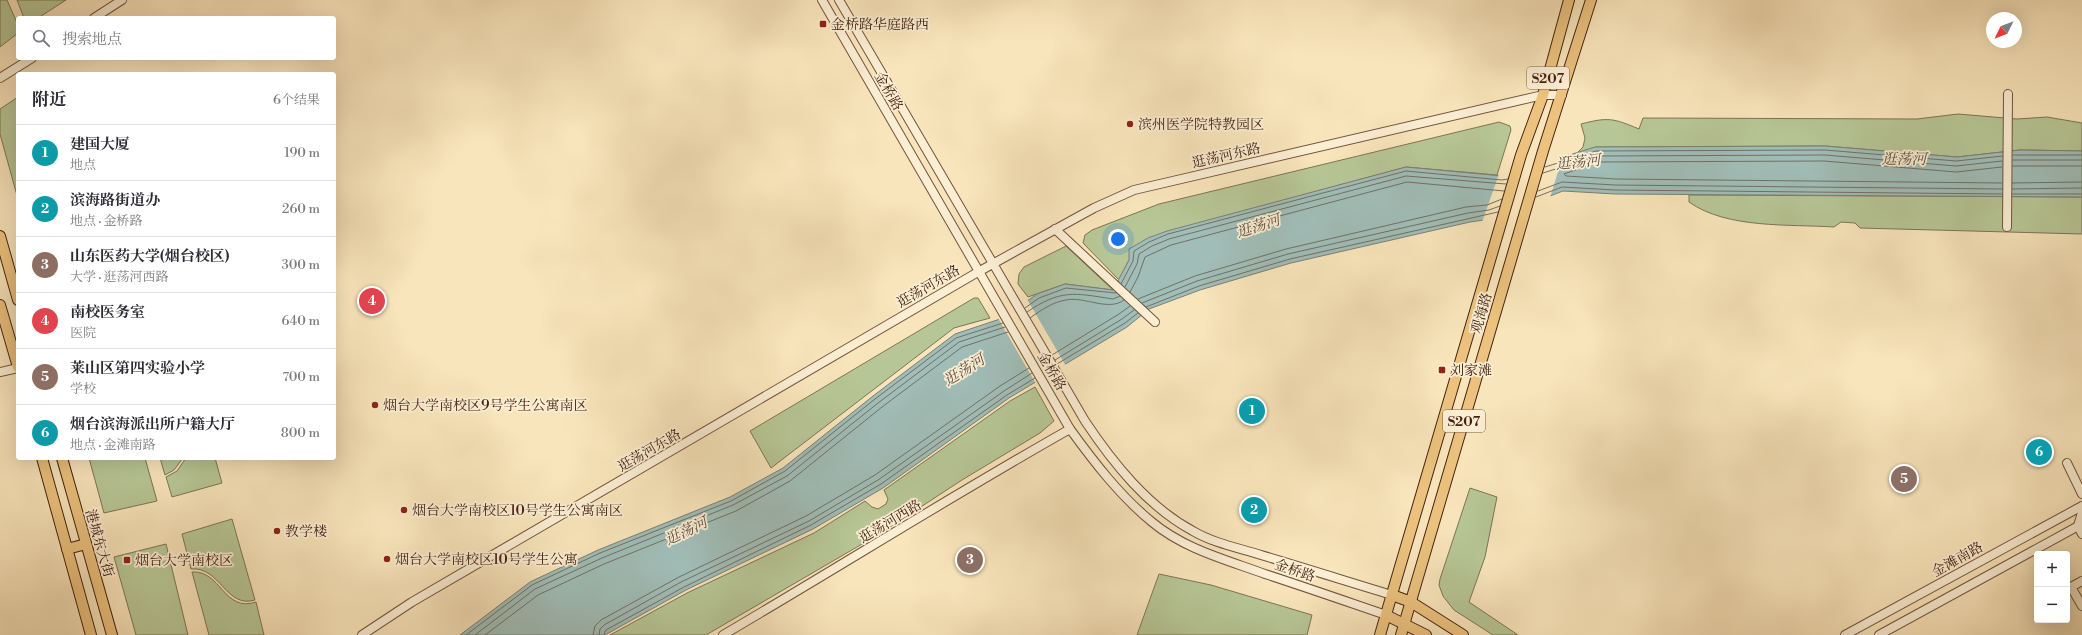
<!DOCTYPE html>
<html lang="zh">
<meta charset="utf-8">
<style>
:root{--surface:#fff;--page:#f2f2f3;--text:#2b2b33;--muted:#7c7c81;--line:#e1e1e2;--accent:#0b8043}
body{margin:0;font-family:"Libre Bodoni","Noto Serif SC",serif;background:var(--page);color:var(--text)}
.controls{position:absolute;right:12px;bottom:12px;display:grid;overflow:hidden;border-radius:4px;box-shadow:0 4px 16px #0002}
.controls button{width:36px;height:36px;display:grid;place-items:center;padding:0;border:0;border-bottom:1px solid var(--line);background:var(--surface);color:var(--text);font:20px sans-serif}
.compass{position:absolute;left:1986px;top:12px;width:36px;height:36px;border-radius:50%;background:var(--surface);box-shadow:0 4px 16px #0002;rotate:227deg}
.you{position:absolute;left:1118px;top:239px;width:14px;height:14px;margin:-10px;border:3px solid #fff;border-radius:50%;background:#1a73e8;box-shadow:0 0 0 6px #1a73e833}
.badge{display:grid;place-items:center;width:26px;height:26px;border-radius:50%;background:var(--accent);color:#fff;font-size:13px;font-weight:700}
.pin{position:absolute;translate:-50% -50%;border:2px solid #fff;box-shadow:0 1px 4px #0006}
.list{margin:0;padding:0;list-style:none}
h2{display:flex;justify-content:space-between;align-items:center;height:52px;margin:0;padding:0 16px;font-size:17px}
h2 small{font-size:13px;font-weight:400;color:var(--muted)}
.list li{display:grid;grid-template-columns:26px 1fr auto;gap:12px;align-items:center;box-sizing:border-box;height:56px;padding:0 16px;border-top:1px solid var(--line)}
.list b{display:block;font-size:15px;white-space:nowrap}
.list p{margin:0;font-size:13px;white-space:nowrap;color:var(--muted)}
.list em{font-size:13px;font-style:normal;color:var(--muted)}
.icon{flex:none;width:22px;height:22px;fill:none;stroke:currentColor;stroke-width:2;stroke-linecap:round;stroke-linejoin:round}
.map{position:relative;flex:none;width:2082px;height:635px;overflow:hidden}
.search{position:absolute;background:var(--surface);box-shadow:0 4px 16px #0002;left:16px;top:16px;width:320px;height:44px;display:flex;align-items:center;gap:10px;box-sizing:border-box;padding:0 14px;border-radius:4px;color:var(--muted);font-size:15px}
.panel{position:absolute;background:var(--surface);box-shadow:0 4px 16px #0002;left:16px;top:72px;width:320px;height:388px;border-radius:4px}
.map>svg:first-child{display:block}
.green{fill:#b7c696;stroke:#7e7454}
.water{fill:#a0bdb7;stroke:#7c7f75}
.pier{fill:#f9e5bb}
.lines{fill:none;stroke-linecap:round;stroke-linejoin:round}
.shore{stroke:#727065;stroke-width:1}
.minor-casing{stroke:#72533d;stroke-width:10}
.major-casing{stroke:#452213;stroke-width:12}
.minor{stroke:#fbeed3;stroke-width:8}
.major{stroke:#ecc27e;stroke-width:10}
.poi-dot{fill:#8f2418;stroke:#fbeed3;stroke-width:1.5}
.labels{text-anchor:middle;stroke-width:3.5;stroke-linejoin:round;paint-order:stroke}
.shield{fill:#fbeed3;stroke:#7c5f4d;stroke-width:1}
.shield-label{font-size:13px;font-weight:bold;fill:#452213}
.poi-label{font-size:14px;fill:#452213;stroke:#fbeed3;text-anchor:start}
.street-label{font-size:14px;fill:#452213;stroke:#fbeed3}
.water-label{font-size:15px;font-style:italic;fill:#605044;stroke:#fbeed3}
</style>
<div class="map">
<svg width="2082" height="635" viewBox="0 0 2082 635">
<rect width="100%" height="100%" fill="#f9e5bb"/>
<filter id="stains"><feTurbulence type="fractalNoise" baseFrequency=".005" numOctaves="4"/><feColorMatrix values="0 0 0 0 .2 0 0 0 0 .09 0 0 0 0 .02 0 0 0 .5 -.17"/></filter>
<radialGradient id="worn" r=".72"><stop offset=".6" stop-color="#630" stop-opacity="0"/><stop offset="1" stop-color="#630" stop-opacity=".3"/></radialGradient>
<g class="green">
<polygon points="0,0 7,0 18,25 18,33 0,47"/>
<polygon points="17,0 66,0 38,18 24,18"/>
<polygon points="18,97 18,199 0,134 0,109"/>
<path d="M 1958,114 L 2017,119 L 2047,117 L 2082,123 L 2082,151 L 2020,150 L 1957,157 L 1825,146 L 1596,147 L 1577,153 L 1583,147 L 1585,138 L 1581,124 C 1608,117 1613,118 1639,129 L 1643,118 L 1917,119 Z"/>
<polygon points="1499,122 1510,126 1511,130 1497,175 1406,167 1307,194 1129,260 1119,280 1083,243 1085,235 1092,230 1159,204"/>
<path d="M 1689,195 L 2082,197 L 2082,234 L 1860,228 L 1855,223 L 1841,222 L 1834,227 C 1789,224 1727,229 1689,202 Z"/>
<polygon points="1066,246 1113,290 1065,284 1028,297 1018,284 1019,274 1024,267"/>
<polygon points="974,298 978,298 990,318 954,328 771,468 750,431"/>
<polygon points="1035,387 1054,421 1040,433 962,480 881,533 706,635 610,635 687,593 814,533 865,501 872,507 878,509 886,504 888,499 884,490 1010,401"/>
<polygon points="89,458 145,458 157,501 104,513"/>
<polygon points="160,458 183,458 174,470 165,475"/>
<polygon points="186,458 215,458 222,483 172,497 166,477 177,471"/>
<polygon points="1470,488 1497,497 1485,557 1469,602 1518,635 1493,635 1454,610 1443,596 1439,585 1440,579"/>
<path d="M 232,519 L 255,600 C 226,609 220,566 191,569 L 182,534 Z"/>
<polygon points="166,544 188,635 136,635 114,557"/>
<path d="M 192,572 C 221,570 224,613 256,602 L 264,635 L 209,635 Z"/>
<polygon points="1159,574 1211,585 1312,615 1307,635 1137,635"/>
</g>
<polygon class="water" points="1825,146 1957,157 2020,150 2082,151 2082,197 1615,194 1563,191 1491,219 1470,222 1291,263 1200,290 1149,309 1127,327 1009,398 883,488 813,529 686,590 605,635 460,635 530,582 598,550 730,497 783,468 873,396 955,334 1003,318 1037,294 1065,284 1113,290 1129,260 1129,249 1148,238 1167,231 1406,167 1502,176 1595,147"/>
<g class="pier">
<polygon points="1563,155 1550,198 1492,221 1482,222 1499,174"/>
<polygon points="1027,299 1066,366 1036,384 998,318"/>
</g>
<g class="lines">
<g class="shore">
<polyline points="2013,155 2082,155"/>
<polyline points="2013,160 2082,160"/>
<polyline points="2012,166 2082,166"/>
<polyline points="1545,167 1596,151 1825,150 1956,161 2003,156"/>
<polyline points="1543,173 1597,156 1825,155 1956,166 2002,161"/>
<polyline points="2002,183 1616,179 1566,176 1564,174 1598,162 1824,161 1956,172 2002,167"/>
<polyline points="2012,183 2082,182"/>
<polyline points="2012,189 2082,188"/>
<polyline points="1538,191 1562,182 1615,185 2002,189"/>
<polyline points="2012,194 2082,194"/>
<polyline points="1536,197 1562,187 1615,190 2002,194"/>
<polyline points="1121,284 1133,261 1134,251 1149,242 1168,234 1406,171 1502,180 1508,179"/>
<polyline points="1125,287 1137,264 1139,254 1152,246 1169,239 1406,176 1506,184"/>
<polyline points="1130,292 1138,277 1145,257 1171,245 1407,182 1504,191"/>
<polyline points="1138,299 1195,276 1286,249 1466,207 1487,205 1502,199"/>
<polyline points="1142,303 1197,281 1288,254 1468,213 1489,210 1500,206"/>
<polyline points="1146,307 1199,286 1290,259 1498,212"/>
<polyline points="1025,308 1039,298 1066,288 1116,293"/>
<path d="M 1027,312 C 1061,289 1074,293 1113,299 L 1120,296"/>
<path d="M 1030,318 C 1041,310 1053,302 1066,300 C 1084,296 1109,312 1124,300"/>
<polyline points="1052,355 1119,314 1130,306"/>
<polyline points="1055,360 1122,319 1134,310"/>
<polyline points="1057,364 1125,323 1138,313"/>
<polyline points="466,635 532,585 600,553 731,501 785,471 875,399 956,338 1003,323"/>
<polyline points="475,635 535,589 602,558 733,505 787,476 878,403 959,342 1005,327"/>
<polyline points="485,635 538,595 604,564 736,511 790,481 882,407 962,347 1008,332"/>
<polyline points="593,635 595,626 601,620 679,577 806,516 875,475 1000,386 1029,368"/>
<polyline points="599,635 600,629 604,625 681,582 809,521 878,480 1004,391 1032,373"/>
<polyline points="604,635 606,630 684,587 811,525 881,484 1007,395 1035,378"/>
</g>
<g class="minor-casing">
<g id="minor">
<path d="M 822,0 L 1070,429 C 1094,462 1120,496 1152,522 C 1184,549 1227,560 1265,574 C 1305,587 1345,601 1386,615"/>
<path d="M 839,0 L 1085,421 C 1113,463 1148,507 1193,531 C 1213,543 1239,548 1261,555 C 1305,568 1349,582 1392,595"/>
<polyline points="94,18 122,0"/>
<polyline points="0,78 32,58"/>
<polyline points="2007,227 2008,94"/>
<polyline points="1055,229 1155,322"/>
<polyline points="0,372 18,368"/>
<polyline points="2067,463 2082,494"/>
<polyline points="2082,512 2078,526 2082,534"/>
<polyline points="2082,581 2071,587 2082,606"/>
<polyline points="362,635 412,602 978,272 1094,208 1134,190 1543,95 1562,95"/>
<path d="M 723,635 C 839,567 953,495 1070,429"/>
<polyline points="1845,635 2082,506"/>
<polyline points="1879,635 2082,524"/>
</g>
</g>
<g class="major-casing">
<g id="major">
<polyline points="0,236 18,300"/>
<polyline points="0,305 18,367"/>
<polyline points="42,458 91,635"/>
<polyline points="62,458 112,635"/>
<polyline points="67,549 86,544"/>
<polyline points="1392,595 1411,602 1463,635"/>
<polyline points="1386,615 1426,635"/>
<polyline points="1380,635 1521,155 1543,95 1569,0"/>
<polyline points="1401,635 1543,151 1591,0"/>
</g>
</g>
<use href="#minor" class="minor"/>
<use href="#major" class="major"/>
</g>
<g class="poi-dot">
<rect x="819" y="20" width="8" height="8" rx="2"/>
<circle cx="1130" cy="124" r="4"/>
<rect x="1438" y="366" width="8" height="8" rx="2"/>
<circle cx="375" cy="405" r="4"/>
<circle cx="404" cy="510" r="4"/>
<circle cx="277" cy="531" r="4"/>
<circle cx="387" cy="559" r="4"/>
<rect x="123" y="556" width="8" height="8" rx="2"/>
</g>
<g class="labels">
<g class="shield">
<rect x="1527" y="67" width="42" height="22" rx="3"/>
<rect x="1443" y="410" width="42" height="22" rx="3"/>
</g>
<g class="shield-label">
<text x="1548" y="83">S207</text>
<text x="1464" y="426">S207</text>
</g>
<g class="poi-label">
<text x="831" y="29">金桥路华庭路西</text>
<text x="1138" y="129">滨州医学院特教园区</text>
<text x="1450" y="375">刘家滩</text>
<text x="383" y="410">烟台大学南校区9号学生公寓南区</text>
<text x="412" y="515">烟台大学南校区10号学生公寓南区</text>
<text x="285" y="536">教学楼</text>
<text x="395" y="564">烟台大学南校区10号学生公寓</text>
<text x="135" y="565">烟台大学南校区</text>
</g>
<g class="street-label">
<text transform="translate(889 91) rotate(60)" y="5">金桥路</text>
<text transform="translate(1226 155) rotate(-13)" y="5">逛荡河东路</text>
<text transform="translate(928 286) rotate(-30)" y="5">逛荡河东路</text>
<text transform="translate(1481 313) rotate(-74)" y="5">观海路</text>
<text transform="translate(1052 371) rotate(60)" y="5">金桥路</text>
<text transform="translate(649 450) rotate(-30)" y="5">逛荡河东路</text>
<text transform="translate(890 521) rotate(-31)" y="5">逛荡河西路</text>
<text transform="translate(100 543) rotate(74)" y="5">港城东大街</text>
<text transform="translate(1957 559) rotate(-29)" y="5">金滩南路</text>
<text transform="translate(1295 570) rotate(19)" y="5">金桥路</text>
</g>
<g class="water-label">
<text x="1904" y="164">逛荡河</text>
<text transform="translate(1578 162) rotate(-6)" y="5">逛荡河</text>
<text transform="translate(1258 226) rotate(-18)" y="5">逛荡河</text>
<text transform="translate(964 370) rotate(-32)" y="5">逛荡河</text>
<text transform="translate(686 531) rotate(-26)" y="5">逛荡河</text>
</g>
</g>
<rect width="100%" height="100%" filter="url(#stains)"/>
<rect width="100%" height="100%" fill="url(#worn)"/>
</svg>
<div class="controls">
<button>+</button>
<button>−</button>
</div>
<svg class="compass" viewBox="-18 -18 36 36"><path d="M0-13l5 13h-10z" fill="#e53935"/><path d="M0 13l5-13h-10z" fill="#7c7c81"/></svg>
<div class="you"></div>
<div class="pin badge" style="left:1252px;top:411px;background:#0f9aa8">1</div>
<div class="pin badge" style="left:1254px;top:510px;background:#0f9aa8">2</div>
<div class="pin badge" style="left:970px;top:560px;background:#8d6e63">3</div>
<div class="pin badge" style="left:372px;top:301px;background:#e0444e">4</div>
<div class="pin badge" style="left:1904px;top:479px;background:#8d6e63">5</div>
<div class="pin badge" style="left:2039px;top:452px;background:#0f9aa8">6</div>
<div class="search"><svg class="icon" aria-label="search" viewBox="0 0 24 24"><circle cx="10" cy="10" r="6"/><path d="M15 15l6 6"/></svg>搜索地点</div>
<section class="panel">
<h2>附近<small>6个结果</small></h2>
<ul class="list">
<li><span class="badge" style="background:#0f9aa8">1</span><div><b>建国大厦</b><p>地点</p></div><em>190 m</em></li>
<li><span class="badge" style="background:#0f9aa8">2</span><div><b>滨海路街道办</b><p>地点 · 金桥路</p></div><em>260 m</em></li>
<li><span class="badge" style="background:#8d6e63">3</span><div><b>山东医药大学(烟台校区)</b><p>大学 · 逛荡河西路</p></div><em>300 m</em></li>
<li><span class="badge" style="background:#e0444e">4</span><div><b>南校医务室</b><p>医院</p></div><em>640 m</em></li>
<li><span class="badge" style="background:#8d6e63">5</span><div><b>莱山区第四实验小学</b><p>学校</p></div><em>700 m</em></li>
<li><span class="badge" style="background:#0f9aa8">6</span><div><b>烟台滨海派出所户籍大厅</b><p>地点 · 金滩南路</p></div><em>800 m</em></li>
</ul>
</section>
</div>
